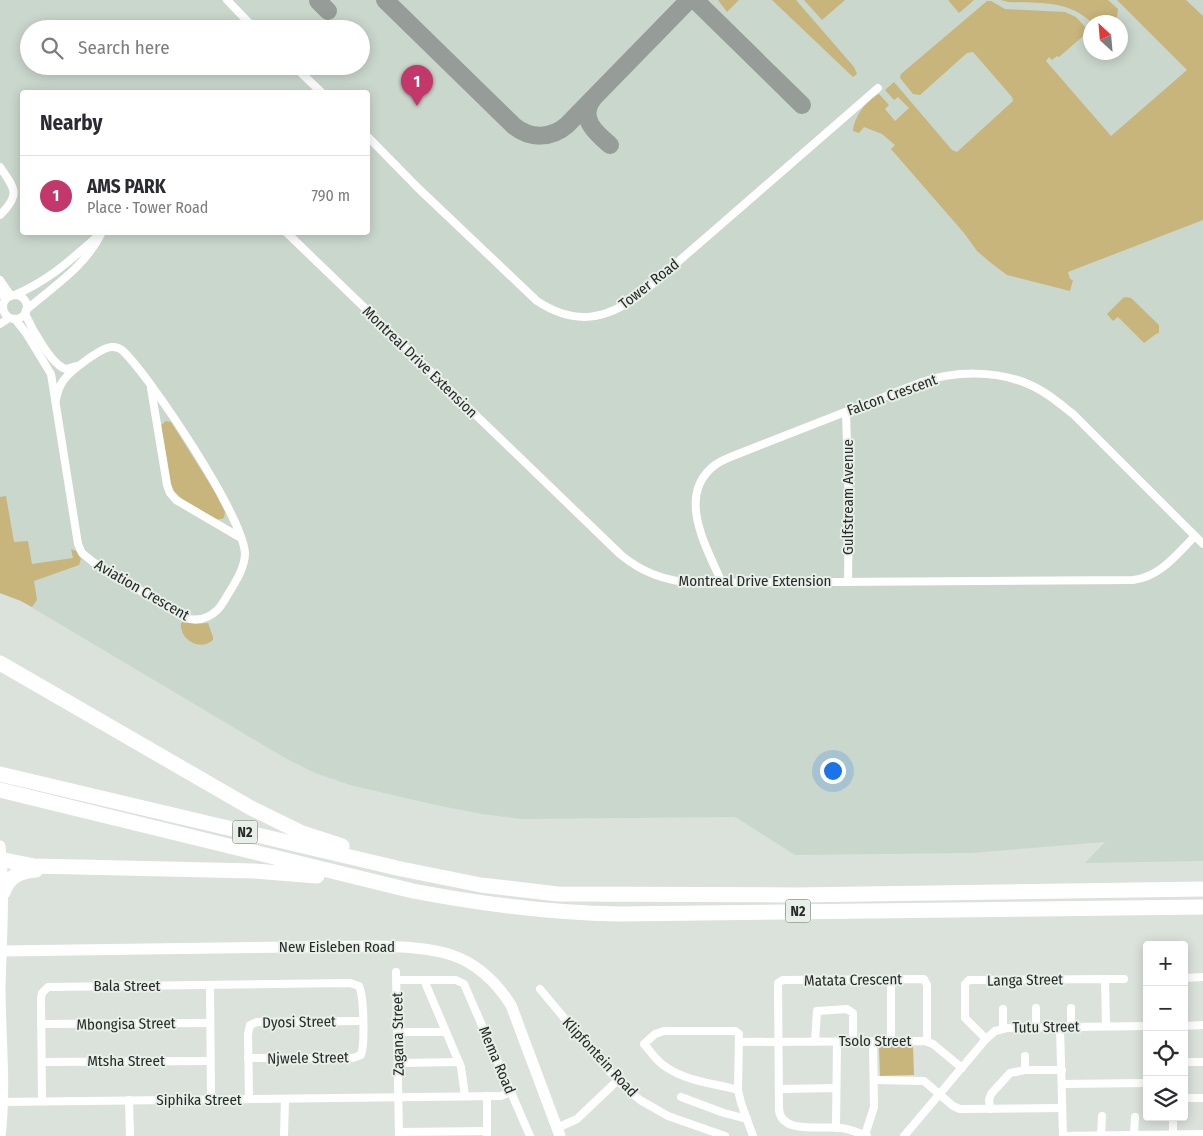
<!DOCTYPE html>
<meta charset="utf-8">
<style>
:root{--surface:#fff;--page:#f7f7f7;--text:#2b2b33;--muted:#7c7c81;--line:#e1e1e2;--accent:#c4376a}
body{margin:0;font-family:"Fira Sans Condensed",sans-serif;background:var(--page);color:var(--text)}
.controls{position:absolute;right:15px;bottom:15px;display:grid;overflow:hidden;border-radius:5px;box-shadow:0 2px 12px #0003}
.controls button{width:45px;height:45px;display:grid;place-items:center;padding:0;border:0;border-bottom:1px solid var(--line);background:var(--surface);color:var(--text);font:25px sans-serif}
.compass{position:absolute;left:1083px;top:15px;width:45px;height:45px;border-radius:50%;background:var(--surface);box-shadow:0 2px 12px #0003;rotate:334deg}
.you{position:absolute;left:832px;top:770px;width:18px;height:18px;margin:-12px;border:4px solid #fff;border-radius:50%;background:#1a73e8;box-shadow:0 0 0 8px #1a73e833}
.badge{display:grid;place-items:center;width:32px;height:32px;border-radius:50%;background:var(--accent);color:#fff;font-size:16px;font-weight:700}
.pin{position:absolute;translate:-50% -41px;filter:drop-shadow(0 1px 2px #0008)}
.pin::after{content:'';position:absolute;top:26px;width:18px;height:15px;background:inherit;clip-path:polygon(0 0,100% 0,50% 100%)}
.list{margin:0;padding:0;list-style:none}
h2{display:flex;justify-content:space-between;align-items:center;height:65px;margin:0;padding:0 20px;font-size:21px}
h2 small{font-size:16px;font-weight:400;color:var(--muted)}
.list li{display:grid;grid-template-columns:32px 1fr auto;gap:15px;align-items:center;box-sizing:border-box;height:80px;padding:0 20px;border-top:1px solid var(--line)}
.list b{display:block;font-size:19px;white-space:nowrap}
.list p{margin:0;font-size:16px;white-space:nowrap;color:var(--muted)}
.list em{font-size:16px;font-style:normal;color:var(--muted)}
.icon{flex:none;width:28px;height:28px;fill:none;stroke:currentColor;stroke-width:2;stroke-linecap:round;stroke-linejoin:round}
.map{position:relative;flex:none;width:1203px;height:1136px;overflow:hidden}
.search{position:absolute;background:var(--surface);box-shadow:0 2px 12px #0003;left:20px;top:20px;width:350px;height:55px;display:flex;align-items:center;gap:12px;box-sizing:border-box;padding:0 18px;border-radius:28px;color:var(--muted);font-size:19px}
.panel{position:absolute;background:var(--surface);box-shadow:0 2px 12px #0003;left:20px;top:90px;width:350px;height:145px;border-radius:5px}
.map>svg:first-child{display:block}
.built{fill:#cad7cd;fill-rule:evenodd}
.green{fill:#c8b57b}
.lines{fill:none;stroke-linecap:round;stroke-linejoin:round}
.taxiway{stroke:#969c98;stroke-width:18}
.street{stroke:#fff;stroke-width:8}
.secondary{stroke:#fff;stroke-width:11}
.highway{stroke:#fff;stroke-width:15}
.labels{text-anchor:middle;stroke-width:4;stroke-linejoin:round;paint-order:stroke}
.shield{fill:#e8efe9;stroke:#616562;stroke-width:1}
.shield-label{font-size:14px;font-weight:bold;fill:#272a28}
.street-label{font-size:15px;fill:#272a28;stroke:#e8efe9}
</style>
<div class="map">
<svg width="1203" height="1136" viewBox="0 0 1203 1136">
<rect width="100%" height="100%" fill="#dbe2dc"/>
<path class="built" d="M 0,0 L 1203,0 L 1203,861 L 1085,863 L 1105,842 L 971,853 L 795,855 L 735,817 L 521,819 L 482,814 L 431,804 L 350,785 L 315,773 L 285,758 L 21,601 L 0,593 ZM 1090,22 L 1120,22 L 1120,52 L 1090,52 ZM 29,29 L 361,29 L 361,66 L 29,66 ZM 22,92 L 368,92 L 368,232 L 22,232 Z"/>
<g class="green">
<polygon points="718,0 739,0 727,12"/>
<polygon points="772,0 796,0 854,67 857,74 853,77"/>
<polygon points="804,0 845,0 822,20"/>
<polygon points="948,0 974,0 959,13"/>
<path d="M 1001,0 L 1108,0 L 1118,9 L 1117,17 L 1111,22 L 1091,22 C 1068,0 1039,3 1008,2 Z"/>
<path d="M 1117,0 L 1186,0 L 1203,16 L 1203,220 L 1068,272 L 1070,279 L 1073,280 L 1070,291 L 1007,275 L 991,263 L 977,251 L 964,233 L 891,149 L 895,145 L 882,134 L 864,127 L 859,133 L 853,131 C 854,117 867,99 879,94 L 889,105 L 885,109 L 895,121 L 909,108 L 898,97 L 894,100 L 885,90 L 894,82 L 952,150 L 957,152 L 1013,101 L 1012,97 L 973,52 L 967,53 L 920,95 L 913,94 L 900,78 L 901,74 L 987,1 L 991,1 L 1005,9 L 1065,12 L 1076,17 L 1089,31 L 1059,57 L 1057,56 L 1052,60 L 1049,57 L 1046,61 L 1111,136 L 1187,70 Z"/>
<polygon points="1126,297 1131,298 1159,325 1159,333 1156,334 1144,343 1118,317 1113,321 1107,314 1123,298"/>
<polygon points="166,421 171,422 215,492 225,512 224,518 217,520 182,499 172,489 161,425"/>
<polygon points="6,496 14,542 28,541 32,564 73,558 71,549 76,551 81,559 79,565 34,581 37,600 32,607 21,601 0,593 0,497"/>
<path d="M 184,621 L 195,624 L 208,623 L 213,637 L 213,640 C 200,652 179,639 181,623 Z"/>
<polygon points="882,1045 913,1046 914,1075 880,1076 879,1048"/>
</g>
<g class="lines">
<g class="taxiway">
<path d="M 385,0 L 514,126 C 530,139 551,139 567,125 L 689,0"/>
<polyline points="695,0 802,105"/>
<polyline points="318,1 328,11"/>
<path d="M 592,100 C 579,119 596,133 610,145"/>
</g>
<g class="street">
<polyline points="227,0 255,29"/>
<polyline points="294,66 321,92"/>
<path d="M 368,137 L 418,188 L 537,301 C 575,326 606,320 641,294 L 878,88"/>
<path d="M 0,167 C 15,189 21,194 0,215"/>
<path d="M 286,232 L 621,555 C 643,573 664,580 692,583 L 1133,580 C 1160,577 1177,554 1195,536"/>
<polyline points="0,280 11,296"/>
<polyline points="0,290 5,299"/>
<circle cx="15" cy="307" r="12"/>
<path d="M 15,295 C 51,279 69,261 98,236"/>
<path d="M 26,310 C 54,286 86,266 102,232"/>
<path d="M 25,314 C 31,327 52,366 66,369 L 76,366"/>
<path d="M 15,319 L 26,333 L 51,374 L 78,544 L 82,553 L 93,562 L 185,618 C 202,623 216,615 224,601 C 232,587 245,570 245,553 C 242,515 152,379 123,351 C 120,348 116,347 112,347 C 101,347 69,372 63,381 C 59,387 57,393 56,400"/>
<polyline points="0,324 9,318"/>
<polyline points="151,388 167,485 170,493 176,500 241,538"/>
<polyline points="846,412 849,510 848,581"/>
<path d="M 722,583 C 707,548 675,495 715,465 C 723,459 733,456 743,452 L 922,382 C 954,371 996,370 1028,384 C 1045,391 1059,403 1073,414 L 1203,544"/>
<polyline points="396,972 399,1136"/>
<polyline points="1184,978 1203,977"/>
<polyline points="1105,979 1124,979"/>
<polyline points="397,980 456,980 464,984 530,1136"/>
<polyline points="424,980 461,1067 465,1096"/>
<polyline points="210,986 211,1100"/>
<polyline points="540,989 600,1061 623,1086 640,1100 668,1116 725,1136"/>
<polyline points="1003,1009 1003,1028"/>
<polyline points="41,1024 210,1023"/>
<polyline points="1184,1026 1203,1025"/>
<polyline points="1071,1027 1071,1008"/>
<polyline points="1036,1028 1036,1008"/>
<polyline points="1060,1028 1063,1136"/>
<polyline points="398,1032 446,1032"/>
<polyline points="986,1039 965,1018 965,984 969,980 1105,979 1106,1026"/>
<polyline points="815,1041 817,1011 847,1009 853,1013 853,1042"/>
<polyline points="891,1041 891,979"/>
<polyline points="739,1042 925,1041 933,1044 962,1068"/>
<polyline points="1025,1056 1025,1070"/>
<polyline points="42,1062 210,1061"/>
<polyline points="1184,1062 1203,1062"/>
<polyline points="398,1063 459,1062"/>
<polyline points="874,1080 924,1081 953,1106 960,1109 1062,1108"/>
<polyline points="1062,1084 1147,1083"/>
<polyline points="779,1089 836,1088"/>
<path d="M 738,1090 L 739,1034 L 735,1031 L 664,1031 L 655,1034 L 644,1044 C 651,1052 657,1062 666,1067 C 688,1082 714,1083 738,1090 L 741,1103 L 753,1136"/>
<polyline points="487,1096 487,1134"/>
<polyline points="681,1097 724,1113 747,1119"/>
<polyline points="1184,1098 1203,1098"/>
<polyline points="249,1099 248,1034 250,1025 257,1022 363,1021"/>
<polyline points="129,1100 130,1136"/>
<path d="M 42,1101 L 41,998 L 42,993 L 48,987 L 350,983 L 359,986 C 364,996 365,1044 361,1055 L 353,1058 L 248,1058"/>
<polyline points="0,1102 501,1096 510,1092"/>
<polyline points="990,1109 989,1100 991,1094 1010,1073 1025,1070 1062,1070"/>
<polyline points="557,1128 577,1119 618,1080"/>
<polyline points="836,1128 837,1042"/>
<polyline points="399,1132 487,1131"/>
<polyline points="1134,1134 1135,1117"/>
<polyline points="865,1135 874,1107 873,1041"/>
<polyline points="1101,1135 1102,1116"/>
<polyline points="284,1136 285,1099"/>
<path d="M 867,1136 C 859,1133 850,1129 841,1128 C 824,1125 780,1135 779,1109 L 778,983 L 783,980 L 924,979 L 927,985 L 927,1041"/>
<polyline points="904,1136 986,1039 995,1031 1007,1028 1147,1026"/>
<polyline points="1063,1136 1203,1134"/>
<polyline points="1173,1136 1173,1117"/>
</g>
<g class="secondary">
<path d="M 0,846 C 5,893 1,940 0,987 C 0,1036 6,1087 0,1136"/>
<path d="M 0,951 L 375,946 C 436,948 475,949 511,1005 L 560,1136"/>
</g>
<g class="highway">
<polyline points="0,663 251,808 302,833 342,846"/>
<polyline points="0,774 401,869 481,885 558,894 797,895 1203,889"/>
<path d="M 0,790 L 413,891 C 481,904 549,913 619,914 L 1203,907"/>
<polyline points="0,859 34,866 254,871 317,876"/>
<path d="M 3,892 C 9,876 20,871 36,870"/>
</g>
</g>
<g class="labels">
<g class="shield">
<rect x="232.5" y="820.5" width="25" height="23" rx="4"/>
<rect x="785.5" y="899.5" width="25" height="23" rx="4"/>
</g>
<g class="shield-label">
<text x="245" y="837">N2</text>
<text x="798" y="916">N2</text>
</g>
<g class="street-label">
<text transform="translate(649 284) rotate(-38)" y="5">Tower Road</text>
<text transform="translate(420 362) rotate(44)" y="5">Montreal Drive Extension</text>
<text transform="translate(892 395) rotate(-20)" y="5">Falcon Crescent</text>
<text transform="translate(848 497) rotate(-90)" y="5">Gulfstream Avenue</text>
<text x="755" y="586">Montreal Drive Extension</text>
<text transform="translate(142 590) rotate(30)" y="5">Aviation Crescent</text>
<text x="337" y="952">New Eisleben Road</text>
<text transform="translate(853 980) rotate(-1)" y="5">Matata Crescent</text>
<text transform="translate(1025 980) rotate(-1)" y="5">Langa Street</text>
<text x="127" y="991">Bala Street</text>
<text transform="translate(299 1022) rotate(-1)" y="5">Dyosi Street</text>
<text transform="translate(126 1024) rotate(-1)" y="5">Mbongisa Street</text>
<text transform="translate(1046 1027) rotate(-1)" y="5">Tutu Street</text>
<text transform="translate(398 1034) rotate(-91)" y="5">Zagana Street</text>
<text x="875" y="1046">Tsolo Street</text>
<text transform="translate(600 1057) rotate(47)" y="5">Klipfontein Road</text>
<text transform="translate(308 1058) rotate(-1)" y="5">Njwele Street</text>
<text transform="translate(497 1060) rotate(67)" y="5">Mema Road</text>
<text x="126" y="1066">Mtsha Street</text>
<text x="199" y="1105">Siphika Street</text>
</g>
</g>
</svg>
<div class="controls">
<button>+</button>
<button>−</button>
<button><svg class="icon" aria-label="locate" viewBox="0 0 24 24"><circle cx="12" cy="12" r="6"/><path d="M12 2v4M12 18v4M2 12h4M18 12h4"/></svg></button>
<button><svg class="icon" aria-label="layers" viewBox="0 0 24 24"><path d="M12 4l9 5-9 5-9-5zM3 14l9 5 9-5"/></svg></button>
</div>
<svg class="compass" viewBox="-18 -18 36 36"><path d="M0-13l5 13h-10z" fill="#e53935"/><path d="M0 13l5-13h-10z" fill="#7c7c81"/></svg>
<div class="you"></div>
<div class="pin badge" style="left:417px;top:106px">1</div>
<div class="search"><svg class="icon" aria-label="search" viewBox="0 0 24 24"><circle cx="10" cy="10" r="6"/><path d="M15 15l6 6"/></svg>Search here</div>
<section class="panel">
<h2>Nearby<small></small></h2>
<ul class="list">
<li><span class="badge">1</span><div><b>AMS PARK</b><p>Place · Tower Road</p></div><em>790 m</em></li>
</ul>
</section>
</div>
